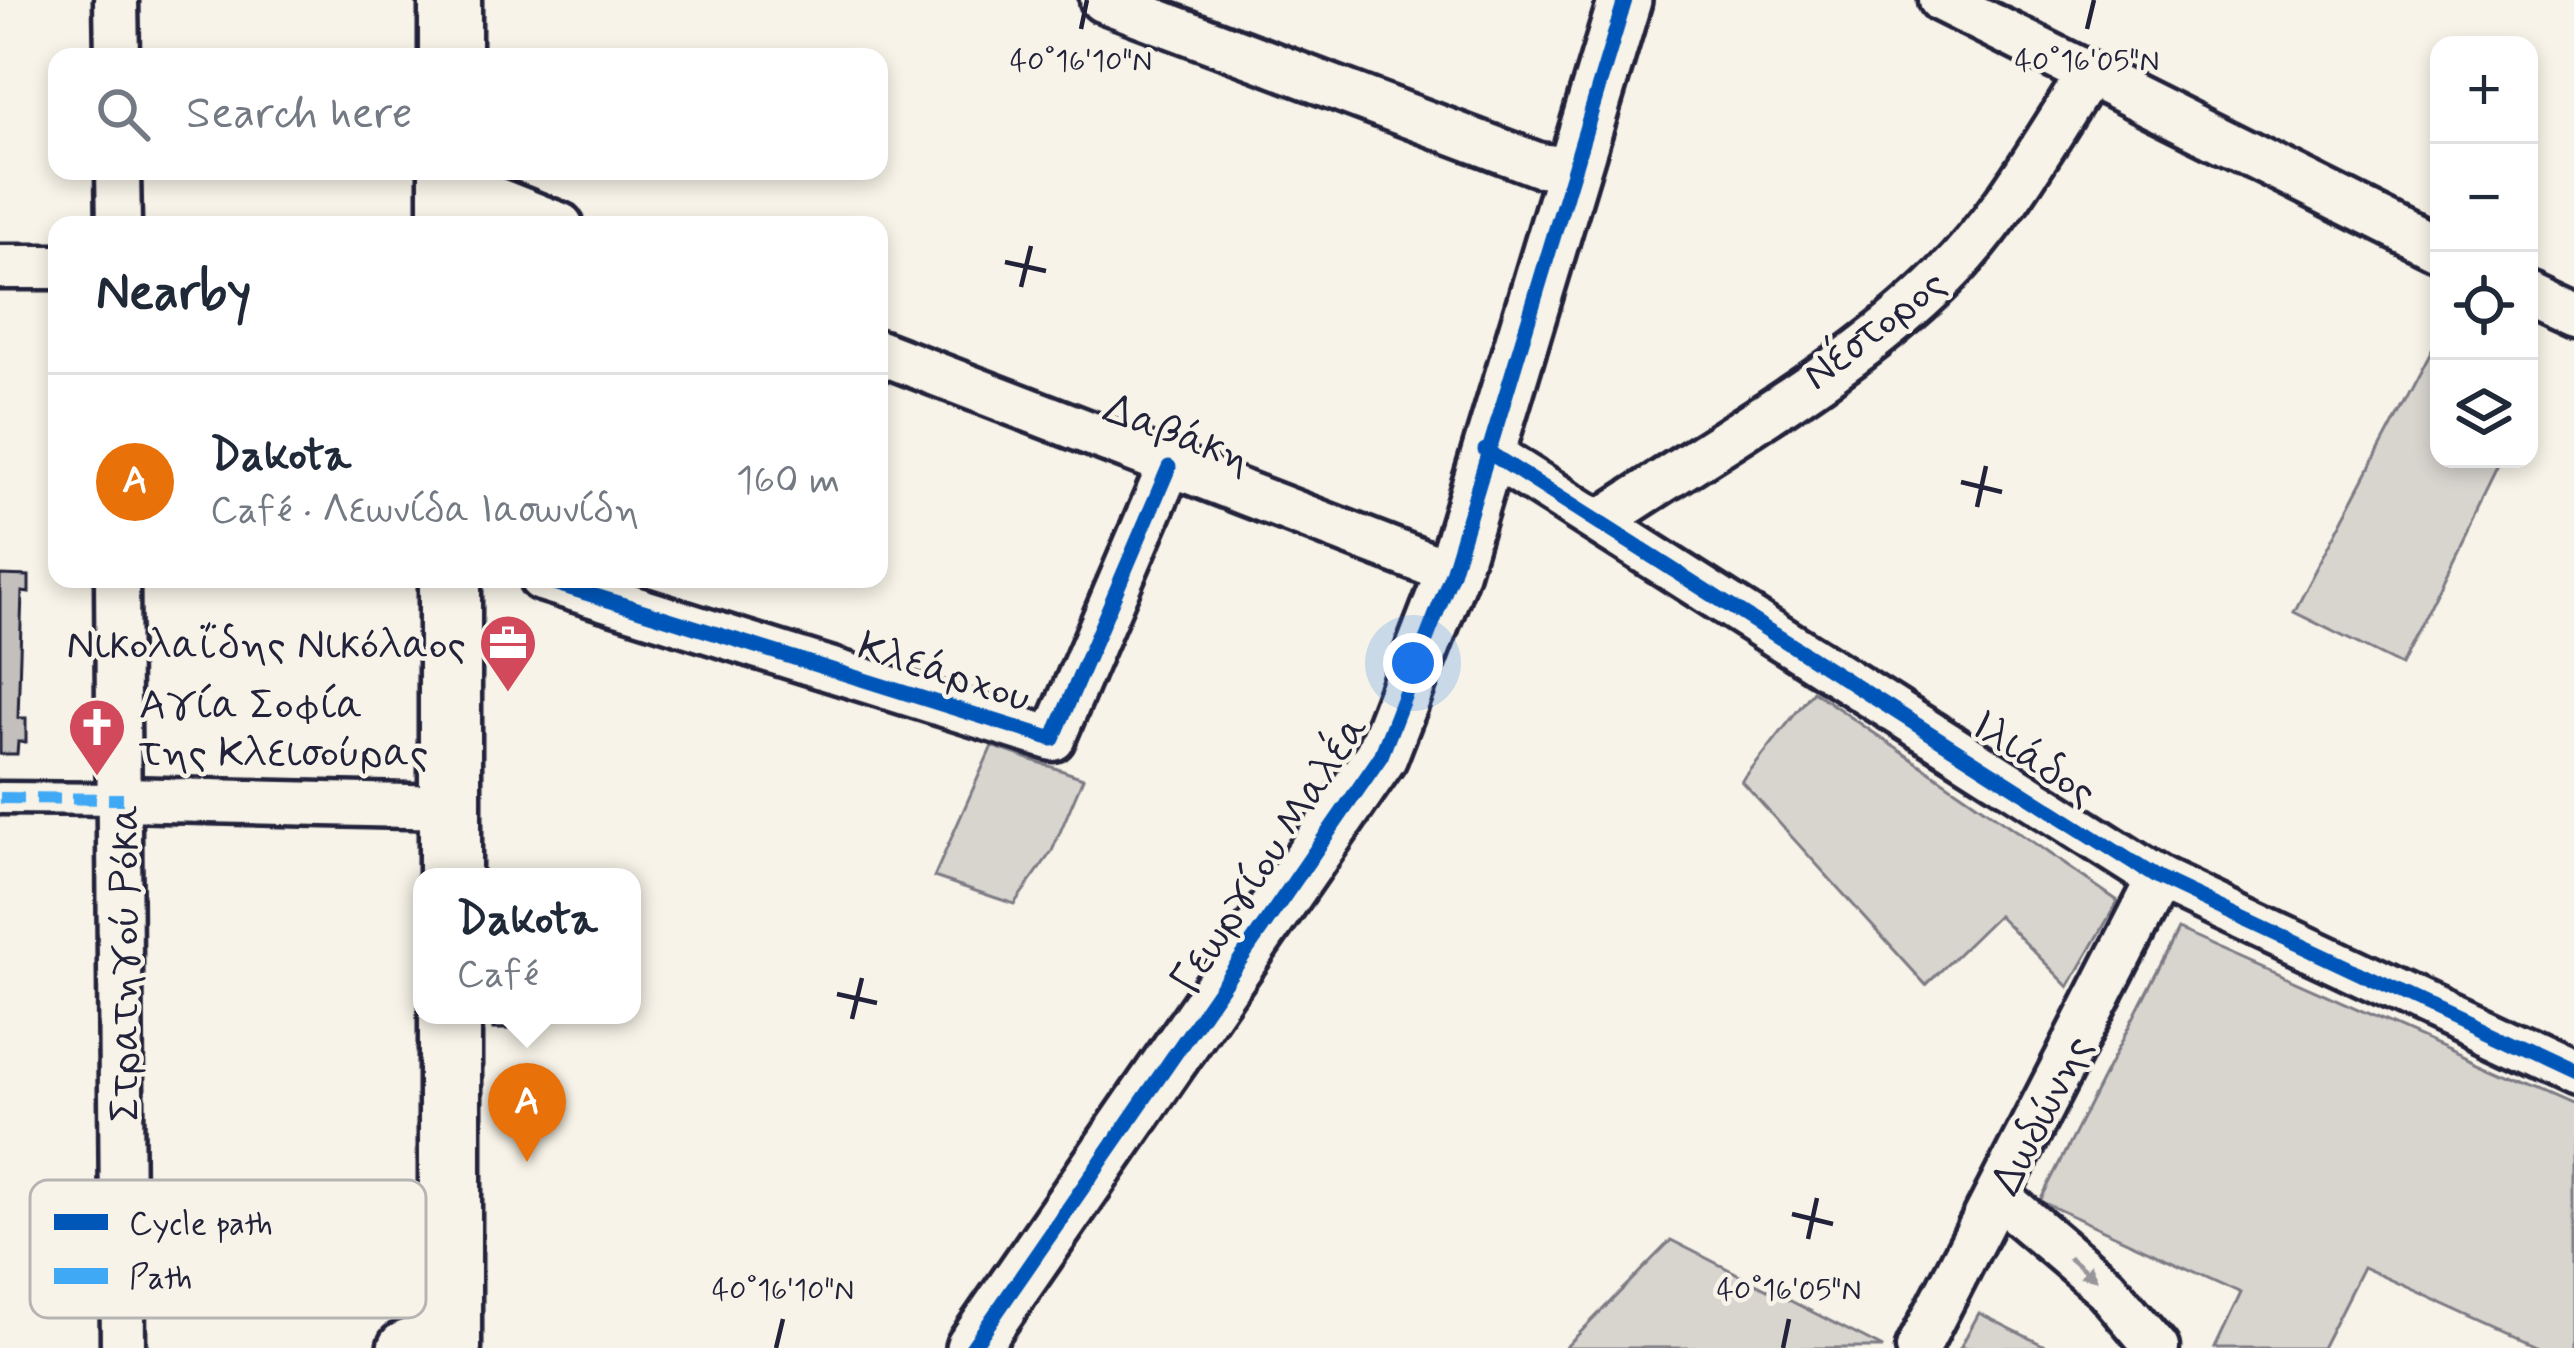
<!DOCTYPE html>
<meta charset="utf-8">
<style>
:root{--surface:#fff;--page:#f2f2f3;--text:#1f2937;--muted:#747a83;--line:#e0e1e3;--accent:#d1495b}
body{margin:0;font-family:Mynerve,sans-serif;background:var(--page);color:var(--text)}
.controls{position:absolute;right:36px;top:36px;display:grid;overflow:hidden;border-radius:24px;box-shadow:0 6px 18px #0003}
.controls button{width:108px;height:108px;display:grid;place-items:center;padding:0;border:0;border-bottom:3px solid var(--line);background:var(--surface);color:var(--text);font:60px sans-serif}
.you{position:absolute;left:1413px;top:663px;width:42px;height:42px;margin:-30px;border:9px solid #fff;border-radius:50%;background:#1a73e8;box-shadow:0 0 0 18px #1a73e833}
.badge{display:grid;place-items:center;width:78px;height:78px;border-radius:50%;background:var(--accent);color:#fff;font-size:39px;font-weight:700}
.pin{position:absolute;translate:-50% -99px;filter:drop-shadow(0 3px 6px #0008)}
.pin::after{content:'';position:absolute;top:63px;width:42px;height:36px;background:inherit;clip-path:polygon(0 0,100% 0,50% 100%)}
.popup{position:absolute;left:413px;top:868px;width:228px;height:156px;box-sizing:border-box;display:grid;place-content:center;border-radius:24px;background:var(--surface);filter:drop-shadow(0 3px 9px #0005);font-size:39px;white-space:nowrap;color:var(--muted)}
.popup b{font-size:45px;color:var(--text)}
.popup::after{content:'';position:absolute;left:50%;top:100%;margin-left:-24px;border:24px solid transparent;border-top-color:var(--surface)}
.list{margin:0;padding:0;list-style:none}
h2{display:flex;justify-content:space-between;align-items:center;height:156px;margin:0;padding:0 48px;font-size:51px}
h2 small{font-size:39px;font-weight:400;color:var(--muted)}
.list li{display:grid;grid-template-columns:78px 1fr auto;gap:36px;align-items:center;box-sizing:border-box;height:216px;padding:0 48px;border-top:3px solid var(--line)}
.list b{display:block;font-size:45px;white-space:nowrap}
.list p{margin:0;font-size:39px;white-space:nowrap;color:var(--muted)}
.list em{font-size:39px;font-style:normal;color:var(--muted)}
.icon{flex:none;width:66px;height:66px;fill:none;stroke:currentColor;stroke-width:2;stroke-linecap:round;stroke-linejoin:round}
.map{position:relative;flex:none;width:2574px;height:1348px;overflow:hidden}
.search{position:absolute;background:var(--surface);box-shadow:0 6px 18px #0003;left:48px;top:48px;width:840px;height:132px;display:flex;align-items:center;gap:30px;box-sizing:border-box;padding:0 42px;border-radius:24px;color:var(--muted);font-size:45px}
.panel{position:absolute;background:var(--surface);box-shadow:0 6px 18px #0003;left:48px;top:216px;width:840px;height:372px;border-radius:24px}
.map>svg:first-child{display:block}
.green{fill:#d8d5cf;stroke:#7d7c85;stroke-width:3}
.building{fill:#c2bfbd;stroke:#22223b;stroke-width:3}
.lines{fill:none;stroke-linecap:round;stroke-linejoin:round}
.pedestrian-casing{stroke:#22223b;stroke-width:39}
.minor-casing{stroke:#22223b;stroke-width:51}
.tertiary-casing{stroke:#22223b;stroke-width:60}
.secondary-casing{stroke:#22223b;stroke-width:69}
.pedestrian{stroke:#f7f3e8;stroke-width:30}
.minor{stroke:#f7f3e8;stroke-width:42}
.tertiary{stroke:#f7f3e8;stroke-width:51}
.secondary{stroke:#f7f3e8;stroke-width:60}
.quiet{stroke:#3fa9f5;stroke-width:12;stroke-dasharray:24 12;stroke-linecap:butt}
.cycleway-casing{stroke:#f7f3e8;stroke-width:22}
.cycleway{stroke:#0057b8;stroke-width:15}
.oneway{fill:#97959a}
.ticks{fill:none;stroke:#22223b;stroke-width:4.5}
.labels{text-anchor:middle;stroke-width:9;stroke-linejoin:round;paint-order:stroke}
.street-label{font-size:42px;fill:#22223b;stroke:#f7f3e8}
.poi-label{font-size:42px;fill:#22223b;stroke:#f7f3e8;text-anchor:end}
.key{fill:#f7f3e8;stroke:#b7b4b4;stroke-width:3}
.key-label{font-size:33px;fill:#22223b}
.ticks-label{font-size:30px;text-anchor:middle;fill:#22223b;stroke:#f7f3e8;stroke-width:9;stroke-linejoin:round;paint-order:stroke}
</style>
<div class="map">
<svg width="2574" height="1348" viewBox="0 0 2574 1348">
<rect width="100%" height="100%" fill="#f7f3e8"/>
<filter id="ink" filterUnits="userSpaceOnUse"><feTurbulence type="fractalNoise" baseFrequency=".00833" numOctaves="2"/><feDisplacementMap in="SourceGraphic" scale="24" xChannelSelector="R" yChannelSelector="G"/><feConvolveMatrix kernelMatrix="1 2 1 2 8 2 1 2 1" color-interpolation-filters="sRGB"/></filter>
<g filter="url(#ink)">
<g class="green">
<polygon points="2439,337 2439,459 2502,459 2401,665 2294,612"/>
<polygon points="1813,691 2118,901 2069,987 1998,915 1926,985 1742,782"/>
<polygon points="992,746 1083,778 1052,851 1014,904 934,877"/>
<polygon points="2178,930 2574,1106 2574,1348 2541,1348 2363,1267 2322,1348 2215,1348 2241,1293 2040,1201"/>
<polygon points="1671,1240 1883,1348 1565,1348"/>
<polygon points="1979,1313 2049,1348 1960,1348"/>
</g>
<g class="building">
<polygon points="0,575 29,576 29,593 22,592 18,718 26,718 26,742 18,742 17,754 0,754"/>
<rect x="493" y="1015" width="27" height="14"/>
</g>
<g class="lines">
<g class="pedestrian-casing">
<polyline id="pedestrian" points="0,798 123,799"/>
</g>
<g class="minor-casing">
<g id="minor">
<polyline points="116,0 117,57"/>
<polyline points="1102,0 1539,165 1574,169"/>
<polyline points="1941,0 2439,249"/>
<polyline points="118,171 119,225"/>
<polyline points="450,189 490,197 561,225"/>
<polyline points="0,267 57,267"/>
<polyline points="2529,293 2574,314"/>
<polyline points="879,352 1452,573"/>
<polyline points="1485,450 2159,879 2574,1074"/>
<path d="M 1601,521 C 1713,446 1849,372 1944,277 C 2001,220 2043,145 2087,77"/>
<polyline points="117,579 123,1348"/>
<polyline points="541,579 1053,739 1169,467"/>
<polyline points="123,799 450,807"/>
<polyline points="1999,1197 2106,1288 2157,1348"/>
<polyline points="1918,1348 2159,879"/>
</g>
</g>
<g class="tertiary-casing">
<g id="tertiary">
<polyline points="404,1348 450,1329"/>
<polyline points="972,1348 1381,756 1452,573 1625,0"/>
</g>
</g>
<g class="secondary-casing">
<g id="secondary">
<polyline points="450,0 450,57"/>
<polyline points="450,171 450,225"/>
<polyline points="450,579 450,877"/>
<polyline points="450,1015 450,1348"/>
</g>
</g>
<use href="#pedestrian" class="pedestrian"/>
<use href="#minor" class="minor"/>
<use href="#tertiary" class="tertiary"/>
<use href="#secondary" class="secondary"/>
<polyline class="quiet" points="0,798 123,799"/>
<g class="cycleway-casing">
<g id="cycleway">
<polyline points="1485,450 2159,879 2574,1074"/>
<polyline points="541,579 1053,739 1169,467"/>
<polyline points="972,1348 1381,756 1452,573 1625,0"/>
</g>
</g>
<use href="#cycleway" class="cycleway"/>
</g>
<defs><path id="oneway-solid" d="M-6-.8H1V-3.2L6.5 0L1 3.2V.8H-6Z" transform="scale(3)"/></defs>
<use class="oneway" href="#oneway-solid" transform="translate(2082 1268) rotate(40)"/>
</g>
<path class="ticks" d="M 1081,29 L 1087,0M 2087,29 L 2094,0M 1005,262 L 1046,271M 1021,287 L 1031,246M 1961,482 L 2002,492M 1977,507 L 1986,466M 837,994 L 877,1003M 852,1019 L 862,978M 1792,1214 L 1833,1224M 1808,1239 L 1817,1198M 776,1348 L 783,1319M 1783,1348 L 1789,1319"/>
<defs>
<g id="office-pin" transform="scale(3)"><path d="M0 17L-7.5 6A9.5 9.5 0 1 1 7.5 6Z" fill="#d1495b" stroke="#f7f3e8"/><path d="M-6-3h4V-5.5h4V-3h4V5H-6ZM-1-4.5V-3h2v-1.5ZM-6 0V1H6V0Z" fill="#fff"/></g>
<g id="church-pin" transform="scale(3)"><path d="M0 17L-7.5 6A9.5 9.5 0 1 1 7.5 6Z" fill="#d1495b" stroke="#f7f3e8"/><path d="M-1.2-6h2.4v3.5h3.3v2.4h-3.3V6h-2.4V-.1h-3.3v-2.4h3.3Z" fill="#fff"/></g>
</defs>
<g fill-rule="evenodd">
<use href="#office-pin" x="508" y="643"/>
<use href="#church-pin" x="97" y="727"/>
</g>
<g class="labels">
<g class="street-label">
<text transform="translate(1873 328) rotate(-38)" y="15">Νέστορος</text>
<text transform="translate(1178 432) rotate(21)" y="15">Δαβάκη</text>
<text transform="translate(945 670) rotate(18)" y="15">Κλεάρχου</text>
<text transform="translate(2035 757) rotate(33)" y="15">Ιλιάδος</text>
<text transform="translate(1268 853) rotate(-57)" y="15">Γεωργίου Μαλέα</text>
<text transform="translate(123 963) rotate(-90)" y="15">Στρατηγού Ρόκα</text>
<text transform="translate(2040 1114) rotate(-63)" y="15">Δωδώνης</text>
</g>
<g class="poi-label">
<text x="466" y="658">Νικολαΐδης Νικόλαος</text>
<text x="139" y="718" text-anchor="start">Αγία Σοφία<tspan x="139" dy="48">της Κλεισούρας</tspan></text>
</g>
</g>
<rect x="30" y="1180" width="396" height="138" rx="18" class="key"/>
<rect x="54" y="1214" width="54" height="16" fill="#0057b8"/>
<rect x="54" y="1268" width="54" height="16" fill="#3fa9f5"/>
<g class="key-label">
<text x="129" y="1234">Cycle path</text>
<text x="129" y="1288">Path</text>
</g>
<g class="ticks-label">
<text x="1081" y="70">40°16'10"N</text>
<text x="2087" y="70">40°16'05"N</text>
<text x="783" y="1299">40°16'10"N</text>
<text x="1789" y="1299">40°16'05"N</text>
</g>
</svg>
<div class="controls">
<button>+</button>
<button>−</button>
<button><svg class="icon" aria-label="locate" viewBox="0 0 24 24"><circle cx="12" cy="12" r="6"/><path d="M12 2v4M12 18v4M2 12h4M18 12h4"/></svg></button>
<button><svg class="icon" aria-label="layers" viewBox="0 0 24 24"><path d="M12 4l9 5-9 5-9-5zM3 14l9 5 9-5"/></svg></button>
</div>
<div class="you"></div>
<div class="pin badge" style="left:527px;top:1162px;background:#e8710a">A</div>
<div class="popup"><b>Dakota</b>Café</div>
<div class="search"><svg class="icon" aria-label="search" viewBox="0 0 24 24"><circle cx="10" cy="10" r="6"/><path d="M15 15l6 6"/></svg>Search here</div>
<section class="panel">
<h2>Nearby<small></small></h2>
<ul class="list">
<li><span class="badge" style="background:#e8710a">A</span><div><b>Dakota</b><p>Café · Λεωνίδα Ιασωνίδη</p></div><em>160 m</em></li>
</ul>
</section>
</div>
